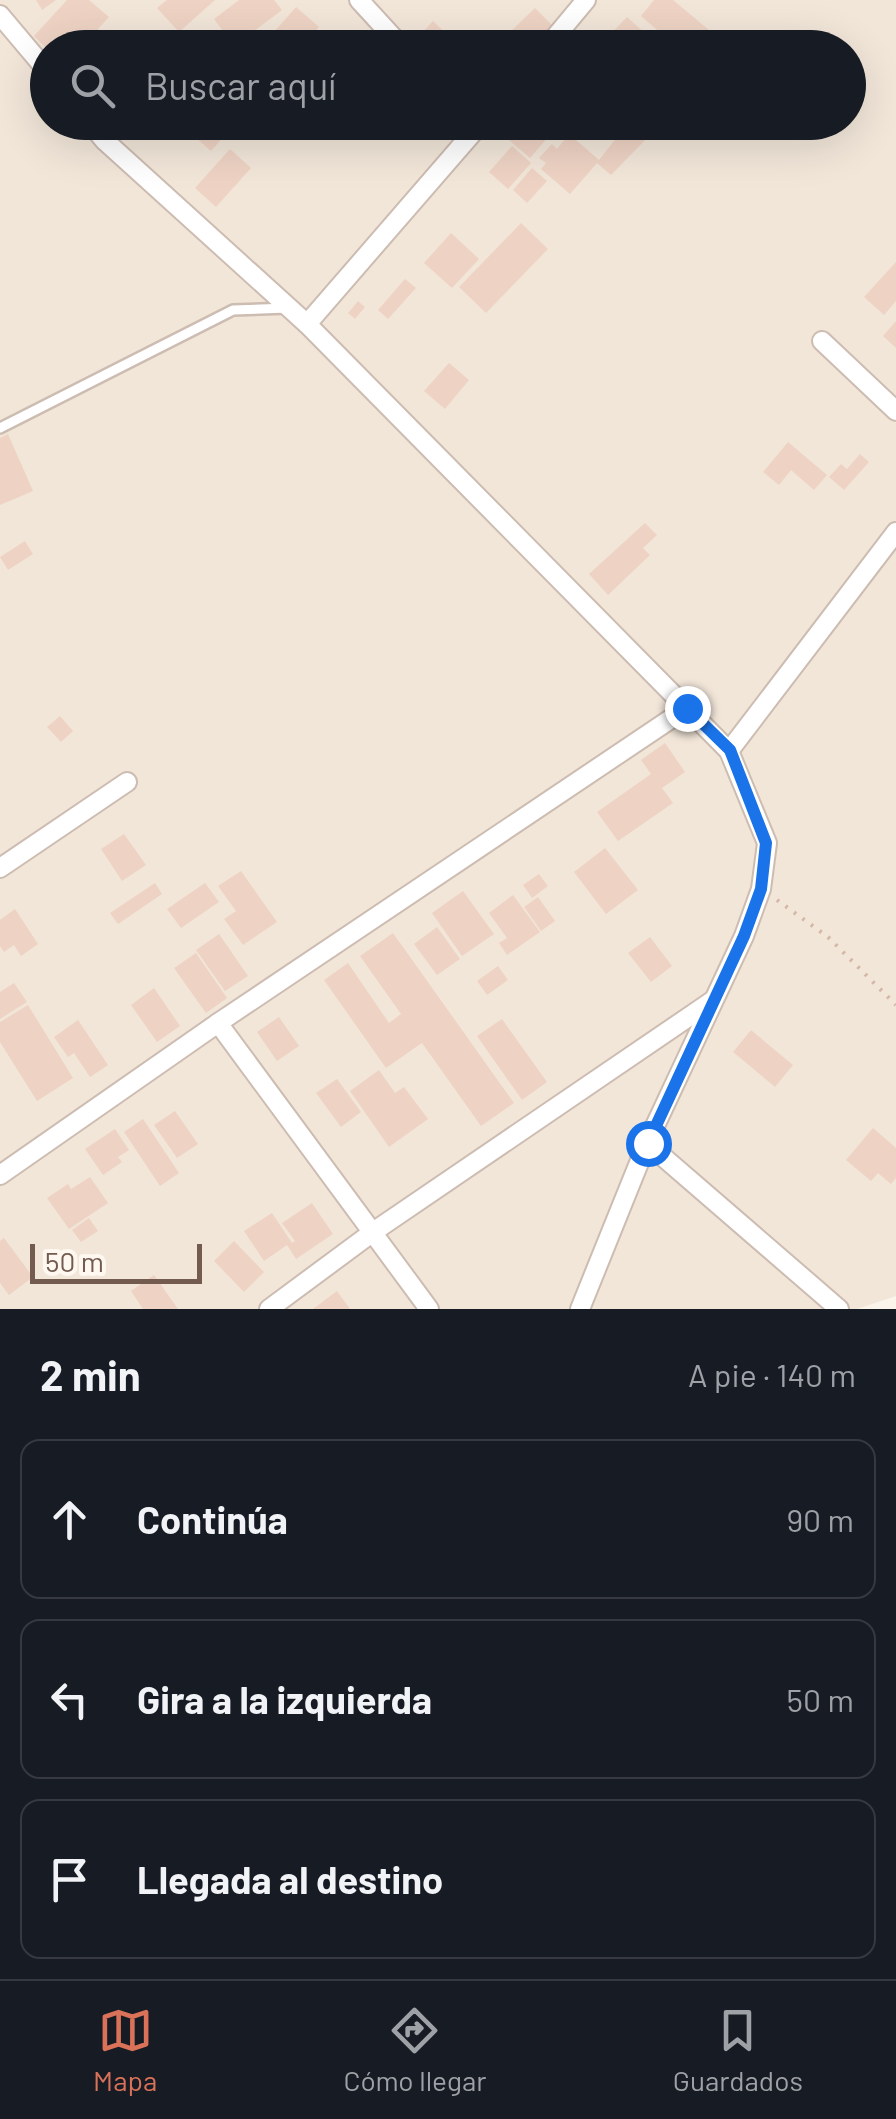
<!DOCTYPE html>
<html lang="es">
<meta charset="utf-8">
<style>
:root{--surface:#171b24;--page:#20242c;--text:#f1f3f6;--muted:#9ea1a6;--line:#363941;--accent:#da725a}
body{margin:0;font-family:Barlow,sans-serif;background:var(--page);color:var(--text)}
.scale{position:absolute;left:30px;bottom:25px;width:172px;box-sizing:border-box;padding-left:10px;border:5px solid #745b4f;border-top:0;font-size:28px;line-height:35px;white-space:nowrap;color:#745b4f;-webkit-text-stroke:8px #fef8f1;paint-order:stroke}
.stop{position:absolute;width:30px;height:30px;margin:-22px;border:8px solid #1a73e8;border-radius:50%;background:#fff}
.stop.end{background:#1a73e8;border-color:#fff;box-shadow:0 2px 10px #0008}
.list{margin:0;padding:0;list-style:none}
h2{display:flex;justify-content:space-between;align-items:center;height:130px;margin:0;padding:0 40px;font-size:42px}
h2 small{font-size:32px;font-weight:400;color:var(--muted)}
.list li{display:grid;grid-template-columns:65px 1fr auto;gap:30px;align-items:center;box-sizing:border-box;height:160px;margin:0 20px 20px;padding:0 20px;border:2px solid var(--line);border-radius:20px}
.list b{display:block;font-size:38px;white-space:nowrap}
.list em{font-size:32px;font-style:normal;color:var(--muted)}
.icon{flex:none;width:55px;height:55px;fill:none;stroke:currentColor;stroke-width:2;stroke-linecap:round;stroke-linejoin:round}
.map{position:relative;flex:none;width:896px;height:1309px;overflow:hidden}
.search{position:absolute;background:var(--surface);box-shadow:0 10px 40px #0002;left:30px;right:30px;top:30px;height:110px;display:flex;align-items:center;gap:25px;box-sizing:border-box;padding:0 35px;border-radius:55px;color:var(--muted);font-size:38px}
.sheet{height:670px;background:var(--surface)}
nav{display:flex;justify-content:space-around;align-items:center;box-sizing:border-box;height:140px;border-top:2px solid var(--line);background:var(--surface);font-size:28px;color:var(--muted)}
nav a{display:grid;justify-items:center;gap:5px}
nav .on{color:var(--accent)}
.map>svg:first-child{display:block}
.residential{fill:#f2e6d9;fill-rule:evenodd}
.building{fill:#eed3c4}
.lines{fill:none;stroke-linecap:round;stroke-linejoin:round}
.service-casing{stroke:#cdbcb1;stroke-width:14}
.minor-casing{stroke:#cdbcb1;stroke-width:22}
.path{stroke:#d4b7a7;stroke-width:4;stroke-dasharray:2.5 8;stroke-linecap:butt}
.service{stroke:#fff;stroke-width:9}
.minor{stroke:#fff;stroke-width:18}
.route{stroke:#1a73e8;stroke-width:12}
</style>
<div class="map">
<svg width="896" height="1309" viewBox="0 0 896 1309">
<rect width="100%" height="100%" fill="#fbf4ea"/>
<path class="residential" d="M 0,0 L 896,0 L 896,1296 L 857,1309 L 0,1309 ZM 48,48 L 848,48 L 848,122 L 48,122 Z"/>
<g class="building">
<polygon points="36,0 56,0 42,10"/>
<polygon points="67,0 89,0 109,17 98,29 119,48 46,48 34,36"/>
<polygon points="167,0 215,0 179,32 157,8"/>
<polygon points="239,0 274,0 282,10 234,46 214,19"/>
<polygon points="654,0 673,0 715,35 705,48 678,48 641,16"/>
<polygon points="296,7 319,27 300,48 260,48"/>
<polygon points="535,8 553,26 530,48 517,48 506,36"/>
<polygon points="627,17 648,36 637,48 617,48 607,38"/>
<polygon points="433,21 461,48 418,48 413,43"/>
<polygon points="196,122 213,122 226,134 211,151 188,131"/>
<polygon points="271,122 298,122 286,136"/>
<polygon points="514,122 532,122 550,135 530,158 503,135"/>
<polygon points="628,123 646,139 611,175 597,163 570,194 541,169 546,163 539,158 552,144 557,149 569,134 599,160"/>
<polygon points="512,146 531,163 508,189 489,172"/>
<polygon points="230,149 251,168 216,207 195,188"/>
<polygon points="532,168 547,181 527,203 513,190"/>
<polygon points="521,223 548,249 486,313 459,287"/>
<polygon points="451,233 479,259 452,288 424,263"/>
<polygon points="896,262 896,301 884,315 864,297"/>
<polygon points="405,279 416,288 388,319 378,310"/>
<polygon points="358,301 365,307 355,319 348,313"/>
<polygon points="896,321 896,348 883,336"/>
<polygon points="449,363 469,380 445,409 424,391"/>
<polygon points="8,434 33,491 0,505 0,438"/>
<polygon points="788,442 827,475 814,490 791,470 779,485 763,472"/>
<polygon points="860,454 869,462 844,490 829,477 841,464 847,469"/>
<polygon points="645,523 657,535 643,548 650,555 608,595 589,574"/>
<polygon points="25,541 33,554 8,570 0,557"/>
<polygon points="60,716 73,731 61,742 47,727"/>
<polygon points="665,743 685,772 662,788 673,803 618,841 597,812 651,774 641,760"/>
<polygon points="124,834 146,865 122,881 101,849"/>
<polygon points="605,848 638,890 606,914 574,872"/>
<polygon points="241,871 277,922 243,945 224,919 236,911 218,886"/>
<polygon points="539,874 548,886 532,898 523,885"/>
<polygon points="155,883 162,894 118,924 110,913"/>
<polygon points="205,883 219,902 181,928 167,909"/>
<polygon points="463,891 494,934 462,956 432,913"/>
<polygon points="513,895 540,932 507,955 499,943 507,938 489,913"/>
<polygon points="538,897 555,921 541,931 524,907"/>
<polygon points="15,909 38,944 21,956 14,945 4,952 0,946 0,920"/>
<polygon points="437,927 460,959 437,975 414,944"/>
<polygon points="393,933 514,1103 481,1126 422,1043 386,1068 324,980 348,963 389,1023 401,1014 360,956"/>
<polygon points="219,934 248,976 225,991 196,950"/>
<polygon points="650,937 672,966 651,982 628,953"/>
<polygon points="196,953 227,998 206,1013 174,968"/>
<polygon points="498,966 508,980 487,995 477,981"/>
<polygon points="14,983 27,1002 0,1019 0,992"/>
<polygon points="154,988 180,1026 157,1042 131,1005"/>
<polygon points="28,1005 73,1078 37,1101 0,1042 0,1022"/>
<polygon points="279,1017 299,1046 277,1061 257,1032"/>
<polygon points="502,1019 547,1082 522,1100 477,1036"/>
<polygon points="78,1020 108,1065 90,1077 74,1053 68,1057 54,1037"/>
<polygon points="751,1030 793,1065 775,1087 733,1052"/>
<polygon points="379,1070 395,1093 404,1087 428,1119 389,1147 350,1091"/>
<polygon points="337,1079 361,1112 341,1127 316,1093"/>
<polygon points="175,1111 198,1144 177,1158 154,1125"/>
<polygon points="143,1119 179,1173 160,1186 124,1132"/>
<polygon points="873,1128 896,1148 896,1178 891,1184 878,1173 871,1181 846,1160"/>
<polygon points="115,1129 129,1150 118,1157 122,1162 103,1175 85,1149"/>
<polygon points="90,1177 108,1203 69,1229 47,1198 68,1184 71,1189"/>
<polygon points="312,1203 333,1234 296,1259 287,1245 264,1261 244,1231 272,1213 292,1243 295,1241 282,1223"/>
<polygon points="89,1218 98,1231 81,1242 72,1230"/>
<polygon points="4,1238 33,1277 9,1295 0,1283 0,1241"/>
<polygon points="234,1241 264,1272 244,1292 214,1261"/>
<polygon points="154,1275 178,1309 143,1309 131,1291"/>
<polygon points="337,1291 350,1309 313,1309"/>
</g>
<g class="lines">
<g class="service-casing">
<polyline id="service" points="0,428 233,310 288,308"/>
</g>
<g class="minor-casing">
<g id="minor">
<polyline points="359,0 403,48"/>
<polyline points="0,15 48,72"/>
<polyline points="546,48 586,0"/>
<polyline points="89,122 104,140 307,324 729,751 767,843 761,889 744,936 647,1143 580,1309"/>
<polyline points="307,324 482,122"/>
<polyline points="822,341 896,411"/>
<polyline points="729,751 896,532"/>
<polyline points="0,868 127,782"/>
<polyline points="218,1023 429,1309"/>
<polyline points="647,1143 839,1309"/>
<polyline points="0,1175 218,1023 687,708"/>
<polyline points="269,1309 373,1232 712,1001"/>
</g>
</g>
<polyline class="path" points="777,900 828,937 896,1005"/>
<use href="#service" class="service"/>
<use href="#minor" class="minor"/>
</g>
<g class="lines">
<polyline class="route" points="648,1143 744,936 761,889 766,843 730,750 687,708"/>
</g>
</svg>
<div class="scale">50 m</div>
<div class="stop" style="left:648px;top:1143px"></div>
<div class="stop end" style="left:687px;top:708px"></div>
<div class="search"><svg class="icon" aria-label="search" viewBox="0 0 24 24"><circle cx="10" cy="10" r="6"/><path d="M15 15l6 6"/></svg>Buscar aquí</div>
</div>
<section class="sheet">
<h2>2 min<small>A pie · 140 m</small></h2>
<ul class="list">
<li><svg class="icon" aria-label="ahead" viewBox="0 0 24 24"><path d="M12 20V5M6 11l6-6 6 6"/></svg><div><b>Continúa</b></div><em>90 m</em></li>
<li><svg class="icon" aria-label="left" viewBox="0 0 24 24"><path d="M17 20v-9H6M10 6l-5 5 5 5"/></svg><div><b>Gira a la izquierda</b></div><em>50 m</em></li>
<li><svg class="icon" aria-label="arrive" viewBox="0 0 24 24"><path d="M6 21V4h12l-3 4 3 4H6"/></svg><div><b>Llegada al destino</b></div></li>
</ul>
</section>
<nav>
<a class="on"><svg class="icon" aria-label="map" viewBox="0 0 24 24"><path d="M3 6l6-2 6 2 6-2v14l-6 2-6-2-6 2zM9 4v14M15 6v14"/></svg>Mapa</a>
<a><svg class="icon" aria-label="directions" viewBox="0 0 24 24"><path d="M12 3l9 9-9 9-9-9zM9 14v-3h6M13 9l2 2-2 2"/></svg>Cómo llegar</a>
<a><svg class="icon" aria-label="saved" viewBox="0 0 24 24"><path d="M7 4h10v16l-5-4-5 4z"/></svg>Guardados</a>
</nav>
